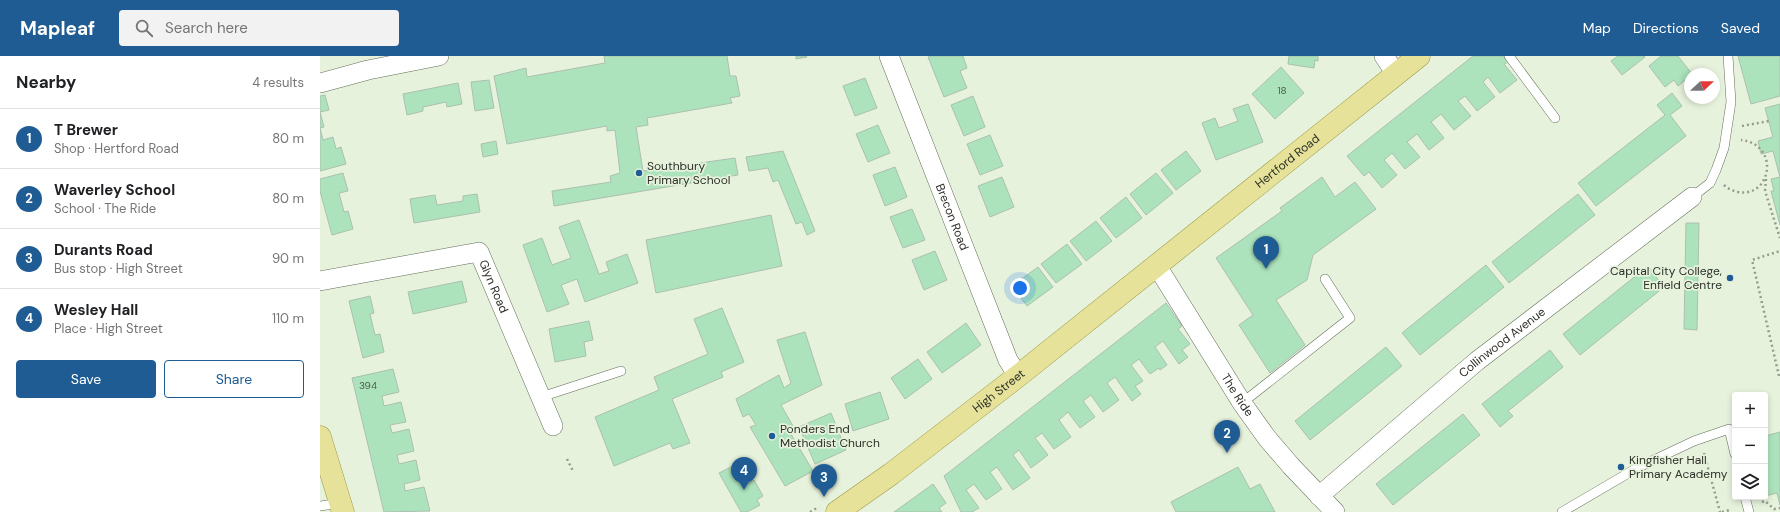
<!DOCTYPE html>
<meta charset="utf-8">
<style>
:root{--surface:#fff;--page:#f2f2f2;--text:#202124;--muted:#757577;--line:#e0e0e0;--accent:#1f5c93}
body{margin:0;font-family:"DM Sans",sans-serif;background:var(--page);color:var(--text)}
.controls{position:absolute;right:12px;bottom:12px;display:grid;overflow:hidden;border-radius:4px;box-shadow:0 2px 6px #0003}
.controls button{width:36px;height:36px;display:grid;place-items:center;padding:0;border:0;border-bottom:1px solid var(--line);background:var(--surface);color:var(--text);font:20px sans-serif}
.compass{position:absolute;left:1364px;top:12px;width:36px;height:36px;border-radius:50%;background:var(--surface);box-shadow:0 2px 6px #0003;rotate:68deg}
.you{position:absolute;left:700px;top:232px;width:14px;height:14px;margin:-10px;border:3px solid #fff;border-radius:50%;background:#1a73e8;box-shadow:0 0 0 6px #1a73e833}
.badge{display:grid;place-items:center;width:26px;height:26px;border-radius:50%;background:var(--accent);color:#fff;font-size:13px;font-weight:700}
.pin{position:absolute;translate:-50% -33px;filter:drop-shadow(0 1px 2px #0008)}
.pin::after{content:'';position:absolute;top:21px;width:14px;height:12px;background:inherit;clip-path:polygon(0 0,100% 0,50% 100%)}
.list{margin:0;padding:0;list-style:none}
h2{display:flex;justify-content:space-between;align-items:center;height:52px;margin:0;padding:0 16px;font-size:17px}
h2 small{font-size:13px;font-weight:400;color:var(--muted)}
.list li{display:grid;grid-template-columns:26px 1fr auto;gap:12px;align-items:center;box-sizing:border-box;height:60px;padding:0 16px;border-top:1px solid var(--line)}
.list b{display:block;font-size:15px;white-space:nowrap}
.list p{margin:0;font-size:13px;white-space:nowrap;color:var(--muted)}
.list em{font-size:13px;font-style:normal;color:var(--muted)}
.actions{display:flex;gap:8px;padding:12px 16px}
.actions a{flex:1;padding:9px 0;border:1px solid var(--accent);border-radius:4px;text-align:center;font-size:14px;color:var(--accent)}
.actions .main{background:var(--accent);color:#fff}
.icon{flex:none;width:22px;height:22px;fill:none;stroke:currentColor;stroke-width:2;stroke-linecap:round;stroke-linejoin:round}
.map{position:relative;flex:none;width:1460px;height:456px;overflow:hidden}
header{display:flex;align-items:center;gap:24px;box-sizing:border-box;height:56px;padding:0 20px;background:var(--accent);color:#fff}
header strong{font-size:19px}
nav{display:flex;gap:22px;margin-inline-start:auto;font-size:14px}
.search{width:280px;height:36px;background:var(--page);display:flex;align-items:center;gap:10px;box-sizing:border-box;padding:0 14px;border-radius:4px;color:var(--muted);font-size:15px}
main{display:flex}
aside{flex:1;background:var(--surface)}
.map>svg:first-child{display:block}
.building{fill:#ace3bc;stroke:#abc0b0}
.lines{fill:none;stroke-linecap:round;stroke-linejoin:round}
.service-casing{stroke:#646e5b;stroke-width:10}
.minor-casing{stroke:#646e5b;stroke-width:20}
.primary-casing{stroke:#9a9745;stroke-width:23}
.path{stroke:#949c8c;stroke-width:2.5;stroke-dasharray:2 3;stroke-linecap:butt}
.service{stroke:#fff;stroke-width:9}
.minor{stroke:#fff;stroke-width:19}
.primary{stroke:#e6e299;stroke-width:22}
.poi-dot{fill:#1f5c93;stroke:#e7f2dc;stroke-width:1.5}
.labels{text-anchor:middle;stroke-width:3.5;stroke-linejoin:round;paint-order:stroke}
.number-label{font-size:10px;fill:#4c5d4d}
.street-label{font-size:12px;fill:#2c3028;stroke:#e7f2dc}
.poi-label{font-size:12px;fill:#2c3028;stroke:#e7f2dc;text-anchor:start}
</style>
<header>
<strong>Mapleaf</strong>
<div class="search"><svg class="icon" aria-label="search" viewBox="0 0 24 24"><circle cx="10" cy="10" r="6"/><path d="M15 15l6 6"/></svg>Search here</div>
<nav><a>Map</a><a>Directions</a><a>Saved</a></nav>
</header>
<main>
<aside>
<h2>Nearby<small>4 results</small></h2>
<ul class="list">
<li><span class="badge">1</span><div><b>T Brewer</b><p>Shop · Hertford Road</p></div><em>80 m</em></li>
<li><span class="badge">2</span><div><b>Waverley School</b><p>School · The Ride</p></div><em>80 m</em></li>
<li><span class="badge">3</span><div><b>Durants Road</b><p>Bus stop · High Street</p></div><em>90 m</em></li>
<li><span class="badge">4</span><div><b>Wesley Hall</b><p>Place · High Street</p></div><em>110 m</em></li>
</ul>
<div class="actions"><a class="main">Save</a><a>Share</a></div>
</aside>
<div class="map">
<svg width="1460" height="456" viewBox="0 0 1460 456">
<rect width="100%" height="100%" fill="#e7f2dc"/>
<g class="building">
<polygon points="284,0 407,0 410,20 416,20 420,40 410,42 412,47 327,62 328,69 316,71 323,115 415,102 418,119 234,150 232,135 291,126 290,120 300,117 295,74 287,75 287,70 187,88 174,20 206,12 207,21 285,7"/>
<polygon points="476,0 486,0 487,1 476,3"/>
<polygon points="610,0 643,0 647,12 640,15 647,32 624,41 608,1"/>
<polygon points="969,0 998,0 998,5 995,4 994,12 968,8"/>
<polygon points="1153,0 1183,0 1188,6 1184,8 1197,24 1180,37 1168,21 1163,26 1175,41 1157,55 1145,40 1138,45 1151,60 1134,74 1121,58 1111,66 1124,82 1109,94 1097,78 1087,86 1100,101 1085,113 1072,97 1064,104 1077,119 1062,132 1049,116 1044,120 1027,100"/>
<polygon points="1298,0 1324,0 1325,1 1302,19 1291,5"/>
<polygon points="1341,0 1358,0 1372,18 1370,18 1370,20 1358,30 1354,24 1345,31 1329,10"/>
<polygon points="1418,0 1460,0 1460,40 1431,48"/>
<polygon points="961,11 984,37 955,63 932,38"/>
<polygon points="545,22 557,52 535,60 523,30"/>
<polygon points="169,24 174,52 155,55 151,26"/>
<polygon points="138,27 142,48 127,51 126,46 103,51 103,55 87,59 83,38"/>
<polygon points="1352,37 1362,50 1350,59 1366,80 1276,150 1258,127 1345,59 1337,49"/>
<polygon points="5,39 9,54 0,56 0,40"/>
<polygon points="653,40 665,71 644,80 631,49"/>
<polygon points="928,48 943,86 896,104 882,67 895,62 899,72 918,65 913,53"/>
<polygon points="1460,48 1460,169 1451,135 1454,135 1451,123 1460,121 1453,95 1441,98 1438,85 1453,81 1445,52"/>
<polygon points="0,56 4,71 0,72 3,84 13,81 16,93 21,91 26,108 0,115"/>
<polygon points="558,69 570,97 548,106 536,78"/>
<polygon points="670,79 683,110 660,119 647,88"/>
<polygon points="176,85 178,98 163,101 161,88"/>
<polygon points="463,95 495,175 487,179 482,166 476,168 458,124 453,126 448,112 429,115 426,101"/>
<polygon points="866,95 881,115 856,134 841,114"/>
<polygon points="575,111 587,141 565,150 553,119"/>
<polygon points="23,117 28,135 19,137 24,156 28,155 33,173 12,179 0,135 0,123"/>
<polygon points="836,117 853,137 826,159 810,138"/>
<polygon points="682,121 694,151 670,161 658,130"/>
<polygon points="1002,121 1015,141 1035,126 1056,153 993,199 987,224 956,244 985,289 950,317 919,269 933,259 896,202 962,155 960,152"/>
<polygon points="157,138 160,156 94,167 90,143 115,139 117,149 143,145 143,140"/>
<polygon points="1258,138 1275,159 1189,227 1172,206"/>
<polygon points="806,141 822,162 796,182 780,162"/>
<polygon points="592,153 605,184 583,192 570,161"/>
<polygon points="451,159 462,210 336,237 326,184"/>
<polygon points="259,164 279,218 289,215 286,206 307,198 318,227 265,246 257,223 241,229 249,248 227,256 203,189 222,182 232,209 251,202 239,171"/>
<polygon points="776,165 792,185 766,205 750,185"/>
<polygon points="1366,167 1379,167 1377,274 1364,273"/>
<polygon points="747,188 762,208 736,227 721,208"/>
<polygon points="615,195 627,224 604,234 592,204"/>
<polygon points="1166,209 1184,231 1100,299 1082,277"/>
<polygon points="1328,210 1344,231 1260,299 1243,278"/>
<polygon points="718,211 733,231 707,250 692,230"/>
<polygon points="142,225 147,246 93,258 88,236"/>
<polygon points="50,240 54,257 50,258 55,279 60,278 64,296 43,302 29,245"/>
<polygon points="846,247 862,270 858,273 870,288 862,294 868,301 859,308 843,285 835,291 847,309 840,314 839,312 830,318 819,303 811,309 823,325 815,330 821,338 812,345 795,321 787,327 799,344 783,356 771,339 763,345 775,361 760,372 748,356 739,364 751,381 734,393 722,377 715,382 728,399 711,412 699,394 693,399 710,422 693,434 677,411 670,416 682,433 666,444 654,428 646,434 659,452 652,456 641,456 624,420"/>
<polygon points="402,252 424,306 401,316 403,321 352,343 370,387 353,393 350,387 294,410 275,361 339,334 334,321 388,298 374,263"/>
<polygon points="269,265 273,284 264,286 266,300 235,306 229,273"/>
<polygon points="646,267 661,289 622,317 607,296"/>
<polygon points="485,276 502,329 461,349 473,370 468,373 493,415 465,430 430,371 436,369 429,358 423,361 416,343 459,319 464,332 471,327 457,284"/>
<polygon points="1066,291 1082,310 990,384 975,365"/>
<polygon points="1230,294 1243,311 1188,355 1193,360 1180,371 1162,348"/>
<polygon points="598,303 612,323 585,343 571,322"/>
<polygon points="73,313 79,336 62,340 64,350 81,346 86,366 70,369 72,377 89,373 94,395 77,399 79,408 96,404 100,424 84,428 85,435 104,431 110,455 64,456 32,322"/>
<polygon points="560,336 569,363 533,375 525,348"/>
<polygon points="511,357 526,394 495,408 479,371"/>
<polygon points="1143,358 1160,379 1073,449 1056,428"/>
<polygon points="1460,376 1460,449 1457,437 1445,440 1445,380"/>
<polygon points="417,408 428,428 434,424 443,440 437,444 440,449 427,456 421,456 399,417"/>
<polygon points="918,411 930,433 940,428 955,456 856,456 851,446"/>
<polygon points="613,428 626,447 619,452 622,456 574,456"/>
</g>
<g class="lines">
<g class="service-casing">
<g id="service">
<polyline points="1189,0 1235,62"/>
<polyline points="1372,141 1390,127 1396,114 1404,92 1411,46 1408,0"/>
<polyline points="221,341 301,315"/>
<polyline points="922,347 1030,262 1005,223"/>
<polyline points="1425,441 1429,456"/>
<polyline points="0,450 21,447"/>
<polyline points="1242,456 1317,412 1374,385 1409,373 1415,398"/>
</g>
</g>
<g class="minor-casing">
<g id="minor">
<path id="s1" d="M 569,0 L 688,304 L 698,320"/>
<polyline points="1064,0 1076,18"/>
<polyline points="0,27 48,14 119,0"/>
<path id="s2" d="M 837,210 L 922,347 L 947,382 L 971,410 L 1015,456"/>
<path id="s3" d="M 0,225 L 159,196 L 233,370"/>
<path id="s4" d="M 999,440 L 1157,305 L 1372,141"/>
</g>
</g>
<g class="primary-casing">
<g id="primary">
<polyline points="0,381 23,456"/>
<path id="s5" d="M 517,456 L 571,418 L 698,320 L 1099,0"/>
</g>
</g>
<g class="path">
<polyline points="1422,70 1449,65"/>
<polyline points="1446,123 1445,135 1460,182"/>
<path d="M 1404,129 C 1408,133 1413,135 1418,136 C 1452,142 1460,88 1421,84"/>
<polyline points="1459,320 1432,204 1460,195"/>
<polyline points="1384,397 1400,456"/>
<polyline points="247,403 253,415"/>
<polyline points="1442,446 1445,445 1454,453 1460,452"/>
<polyline points="490,456 497,452"/>
<polyline points="1402,456 1410,454"/>
</g>
<use href="#service" class="service"/>
<use href="#minor" class="minor"/>
<use href="#primary" class="primary"/>
</g>
<g class="poi-dot">
<circle cx="319" cy="117" r="4"/>
<circle cx="1410" cy="222" r="4"/>
<circle cx="452" cy="380" r="4"/>
<circle cx="1301" cy="411" r="4"/>
</g>
<g class="labels">
<g class="number-label">
<text x="962" y="38">18</text>
<text x="48" y="333">394</text>
</g>
<g class="street-label">
<text dy="4" stroke="none"><textPath href="#s5" startOffset="571">Hertford Road</textPath></text>
<text dy="4" stroke="none"><textPath href="#s1" startOffset="173">Brecon Road</textPath></text>
<text dy="4" stroke="none"><textPath href="#s3" startOffset="199">Glyn Road</textPath></text>
<text dy="4" stroke="none"><textPath href="#s4" startOffset="239">Collinwood Avenue</textPath></text>
<text dy="4" stroke="none"><textPath href="#s5" startOffset="202">High Street</textPath></text>
<text dy="4" stroke="none"><textPath href="#s2" startOffset="152">The Ride</textPath></text>
</g>
<g class="poi-label">
<text x="327" y="114">Southbury<tspan x="327" dy="14">Primary School</tspan></text>
<text x="1402" y="219" text-anchor="end">Capital City College,<tspan x="1402" dy="14">Enfield Centre</tspan></text>
<text x="460" y="377">Ponders End<tspan x="460" dy="14">Methodist Church</tspan></text>
<text x="1309" y="408">Kingfisher Hall<tspan x="1309" dy="14">Primary Academy</tspan></text>
</g>
</g>
</svg>
<div class="controls">
<button>+</button>
<button>−</button>
<button><svg class="icon" aria-label="layers" viewBox="0 0 24 24"><path d="M12 4l9 5-9 5-9-5zM3 14l9 5 9-5"/></svg></button>
</div>
<svg class="compass" viewBox="-18 -18 36 36"><path d="M0-13l5 13h-10z" fill="#e53935"/><path d="M0 13l5-13h-10z" fill="#757577"/></svg>
<div class="you"></div>
<div class="pin badge" style="left:946px;top:213px">1</div>
<div class="pin badge" style="left:907px;top:397px">2</div>
<div class="pin badge" style="left:504px;top:441px">3</div>
<div class="pin badge" style="left:424px;top:434px">4</div>
</div>
</main>
